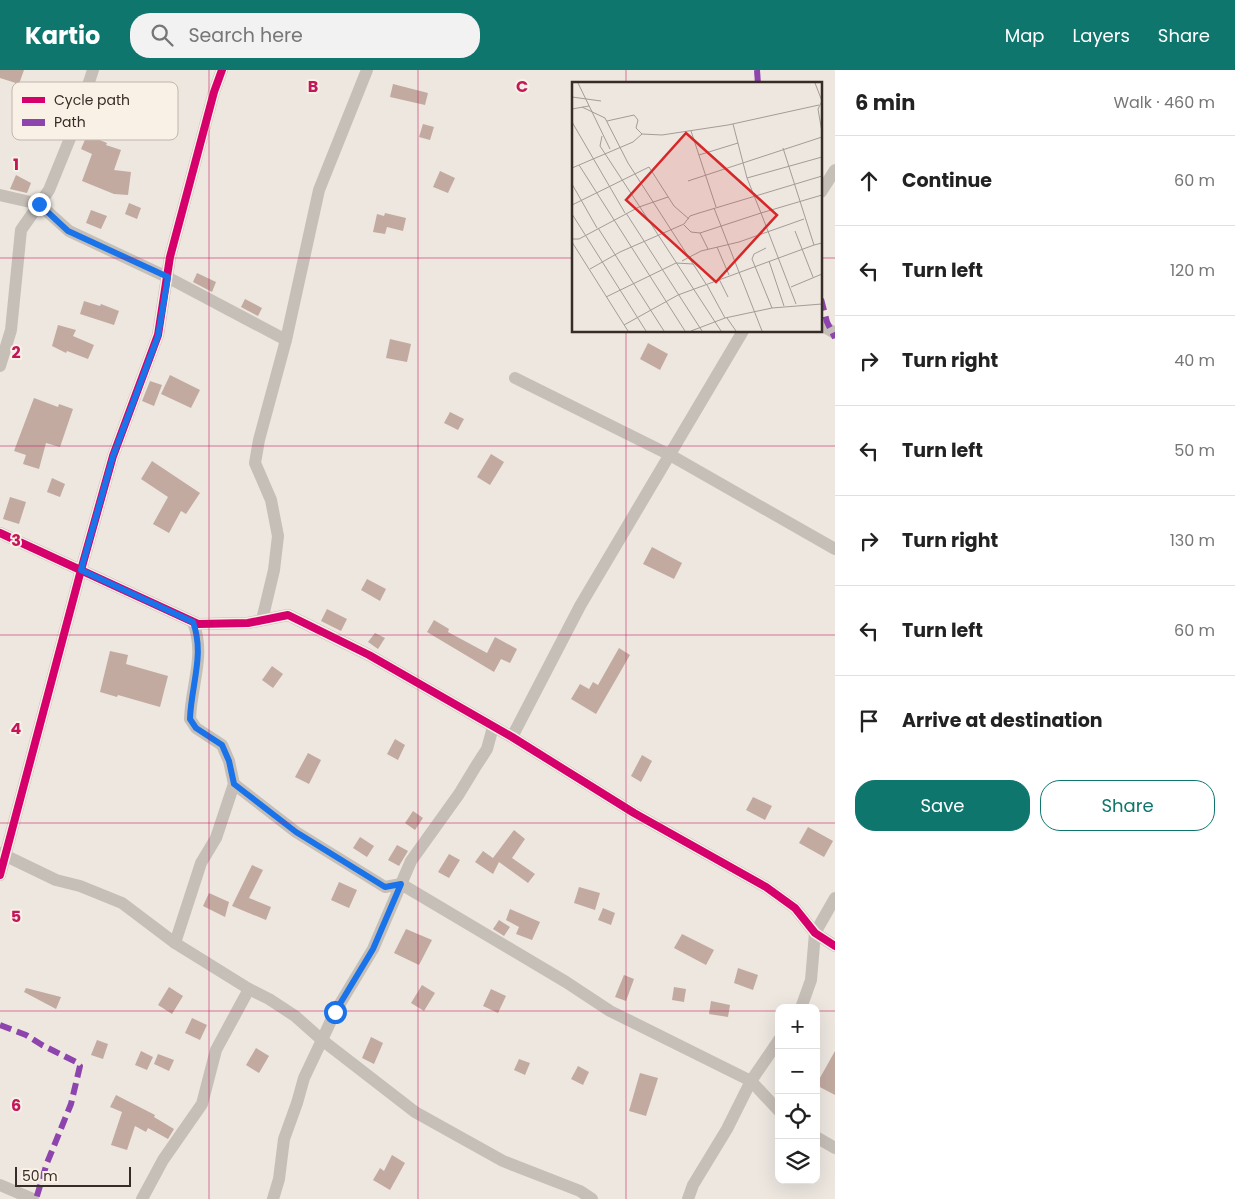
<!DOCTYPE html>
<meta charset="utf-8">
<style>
:root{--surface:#fff;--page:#f2f2f2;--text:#222;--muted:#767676;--line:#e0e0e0;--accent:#0f766e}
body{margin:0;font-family:Poppins,sans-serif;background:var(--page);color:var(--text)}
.controls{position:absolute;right:15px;bottom:15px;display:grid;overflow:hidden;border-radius:10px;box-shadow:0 5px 20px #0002}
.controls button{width:45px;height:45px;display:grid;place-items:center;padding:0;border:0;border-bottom:1px solid var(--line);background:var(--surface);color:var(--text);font:25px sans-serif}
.scale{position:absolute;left:15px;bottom:12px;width:116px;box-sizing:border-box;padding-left:5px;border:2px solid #372c27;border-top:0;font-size:14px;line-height:18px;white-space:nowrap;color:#372c27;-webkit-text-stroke:4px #faf1e6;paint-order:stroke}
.stop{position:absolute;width:15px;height:15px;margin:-11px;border:4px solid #1a73e8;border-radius:50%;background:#fff}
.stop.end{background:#1a73e8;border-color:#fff;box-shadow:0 1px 5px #0008}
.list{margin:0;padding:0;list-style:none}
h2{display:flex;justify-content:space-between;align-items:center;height:65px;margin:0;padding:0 20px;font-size:21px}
h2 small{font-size:16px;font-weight:400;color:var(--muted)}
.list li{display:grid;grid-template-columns:32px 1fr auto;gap:15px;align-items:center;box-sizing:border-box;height:90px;padding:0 20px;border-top:1px solid var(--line)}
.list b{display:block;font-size:19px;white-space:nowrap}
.list em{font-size:16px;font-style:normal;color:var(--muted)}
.actions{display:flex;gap:10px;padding:15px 20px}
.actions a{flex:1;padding:11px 0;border:1px solid var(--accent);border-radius:20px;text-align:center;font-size:18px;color:var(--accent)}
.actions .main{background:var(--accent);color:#fff}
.icon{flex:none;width:28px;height:28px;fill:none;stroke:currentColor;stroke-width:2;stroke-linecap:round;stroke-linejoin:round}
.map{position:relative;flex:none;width:835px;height:1129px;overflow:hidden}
header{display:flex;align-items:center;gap:30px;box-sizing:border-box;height:70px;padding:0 25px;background:var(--accent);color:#fff}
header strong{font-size:24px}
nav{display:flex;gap:28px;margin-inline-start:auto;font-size:18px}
.search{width:350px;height:45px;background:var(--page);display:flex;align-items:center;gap:12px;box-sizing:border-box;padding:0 18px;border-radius:20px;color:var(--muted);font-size:19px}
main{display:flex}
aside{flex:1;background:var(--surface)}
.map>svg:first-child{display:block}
.building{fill:#c2aaa0}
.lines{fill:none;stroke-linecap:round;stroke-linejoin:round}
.minor{stroke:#c6bfb8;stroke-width:12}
.quiet{stroke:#8e44ad;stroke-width:6;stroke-dasharray:12 6;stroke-linecap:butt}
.cycleway-casing{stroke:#faf1e6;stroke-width:11}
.cycleway{stroke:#d6006c;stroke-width:8}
.route{stroke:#1a73e8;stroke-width:6}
.grid{fill:none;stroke:#c2185b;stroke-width:1;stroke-opacity:0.55}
.inset-road{fill:none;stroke:#a49c96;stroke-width:1}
.view{fill:#d62828;fill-opacity:0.15;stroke:#d62828;stroke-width:2.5}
.inset-edge{fill:none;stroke:#372c27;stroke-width:2.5}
.key{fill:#faf1e6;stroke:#c0b6ad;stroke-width:1}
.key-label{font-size:14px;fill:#372c27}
.grid-label{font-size:16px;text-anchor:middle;font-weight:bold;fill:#c2185b;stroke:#faf1e6;stroke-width:4;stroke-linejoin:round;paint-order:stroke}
</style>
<header>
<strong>Kartio</strong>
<div class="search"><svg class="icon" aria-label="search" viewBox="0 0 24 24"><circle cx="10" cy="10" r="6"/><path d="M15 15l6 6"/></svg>Search here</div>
<nav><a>Map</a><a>Layers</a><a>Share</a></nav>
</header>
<main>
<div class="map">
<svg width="835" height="1129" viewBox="0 0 835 1129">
<rect width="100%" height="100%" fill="#ede7e0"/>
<g class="building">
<polygon points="0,0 24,0 19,14 0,8"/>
<polygon points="117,12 131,18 127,29 112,23"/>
<polygon points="393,14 428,23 425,35 390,27"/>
<polygon points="423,54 434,57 430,70 419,67"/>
<polygon points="87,65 107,73 106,75 121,80 114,100 131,102 128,125 114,124 82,111 92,84 81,79"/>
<polygon points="440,101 455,108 448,123 433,117"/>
<polygon points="16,105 31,113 27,123 10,119"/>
<polygon points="129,133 141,138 137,149 125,144"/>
<polygon points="91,140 107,146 101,159 86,153"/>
<polygon points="385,143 406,148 403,161 387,157 385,164 373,162 377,144 384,146"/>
<polygon points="197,203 216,212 212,222 193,212"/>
<polygon points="245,229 262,238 258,246 241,237"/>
<polygon points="84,231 100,236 101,234 119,241 114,255 80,244"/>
<polygon points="58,255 76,260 73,266 94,275 88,289 67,281 66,283 52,276"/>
<polygon points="390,269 411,274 407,292 386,288"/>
<polygon points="648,273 668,284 660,300 640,289"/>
<polygon points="170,305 200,320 191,338 161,324"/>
<polygon points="150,311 162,315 154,336 142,331"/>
<polygon points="34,328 58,337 59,334 73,339 60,377 46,373 39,399 23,394 26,385 14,381"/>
<polygon points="450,342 464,349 458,360 444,353"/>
<polygon points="491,384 504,392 490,415 477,407"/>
<polygon points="152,391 200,423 186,444 181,441 169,463 153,454 168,427 141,409"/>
<polygon points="52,408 65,414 60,427 47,422"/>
<polygon points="10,427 26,432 19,454 3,449"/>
<polygon points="652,477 682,493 674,509 643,494"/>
<polygon points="367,509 386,519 380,531 361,520"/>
<polygon points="327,539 347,549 341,561 321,551"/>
<polygon points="434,550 449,559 448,562 487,583 495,567 517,579 510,593 501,589 494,602 427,562"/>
<polygon points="375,563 385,568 378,579 368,572"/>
<polygon points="619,578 630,585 596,644 571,629 580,614 589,619 593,612 598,615"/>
<polygon points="110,581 128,585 126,594 168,606 160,637 118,625 117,627 100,622"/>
<polygon points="272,596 283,604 273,618 262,610"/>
<polygon points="395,669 405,675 398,690 387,684"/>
<polygon points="308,683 321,690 309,714 295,707"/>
<polygon points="642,685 652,691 641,712 631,706"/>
<polygon points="753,727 772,736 765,750 746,740"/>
<polygon points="413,741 423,748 415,760 405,753"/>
<polygon points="808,757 833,771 824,787 799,773"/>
<polygon points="514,760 525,769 512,788 535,804 528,813 499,792 493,804 475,792 483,781 493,788"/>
<polygon points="360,767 374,776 367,787 353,778"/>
<polygon points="397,775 408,781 399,796 388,790"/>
<polygon points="449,784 460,790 449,808 438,802"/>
<polygon points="252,795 263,800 249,828 271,837 266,850 232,836"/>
<polygon points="339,812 357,820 349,838 331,830"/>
<polygon points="579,817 600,823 595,840 574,833"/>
<polygon points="209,823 229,832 225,847 203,836"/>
<polygon points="603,838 615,843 611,855 598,850"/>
<polygon points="510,839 540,852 532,870 516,864 519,857 506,850"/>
<polygon points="499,850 510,857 504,866 493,859"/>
<polygon points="406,859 432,870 419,895 394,883"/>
<polygon points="682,864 714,880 706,895 674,878"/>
<polygon points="738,898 758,905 753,920 734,913"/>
<polygon points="624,905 634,909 626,931 615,927"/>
<polygon points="422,915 435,923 424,941 411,933"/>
<polygon points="169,917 183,926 172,944 158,935"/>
<polygon points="674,917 686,919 684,932 672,930"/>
<polygon points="26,918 61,927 56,939 24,922"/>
<polygon points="491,919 506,926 498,943 483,936"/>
<polygon points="711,931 730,935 728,947 709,944"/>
<polygon points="192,948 207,955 200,970 185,963"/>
<polygon points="371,967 383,973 374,994 362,988"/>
<polygon points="97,970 108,974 103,989 91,985"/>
<polygon points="256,978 269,986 259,1003 246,995"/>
<polygon points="141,981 153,987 147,1000 135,995"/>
<polygon points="835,981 835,1025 816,1015"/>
<polygon points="158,984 174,990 169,1001 154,994"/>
<polygon points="519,989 530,993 525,1005 514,1000"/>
<polygon points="578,996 589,1002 583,1015 571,1009"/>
<polygon points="640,1003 658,1008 646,1046 629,1041"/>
<polygon points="116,1025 155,1045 154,1047 174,1059 168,1069 148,1058 146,1062 135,1056 127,1080 111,1075 122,1042 110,1037"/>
<polygon points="392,1085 405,1093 390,1120 373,1110 380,1098 384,1101"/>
</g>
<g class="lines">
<g class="minor">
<polyline points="821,122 835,100"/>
<polyline points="0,125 39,134 69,161 167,207 286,270"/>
<polyline points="821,255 835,263"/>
<polyline points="0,296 11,260 21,160 49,120 73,61 93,0"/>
<polyline points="515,308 670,385 835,479"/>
<polyline points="0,463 198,554 248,553 288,545 369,585 512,667 634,743 766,817 795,838 815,863 835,876"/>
<polyline points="262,550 274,500 278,466 271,430 255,393 259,370 286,270 319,120 367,0"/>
<polyline points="512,667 580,536 743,261"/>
<polyline points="234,714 296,762 385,817 401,814 566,912 610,941 751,1011 727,1059 693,1115 688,1129"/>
<polyline points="0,783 56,810 80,816 122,833 175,873 249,919 269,929 295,946 322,970 415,1042 503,1091 580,1121 592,1129"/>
<polyline points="0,805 81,500 113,386 158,265 170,187 214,22 222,0"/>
<path d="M 175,873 L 201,793 L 216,768 L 234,714 L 229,691 L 222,675 L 196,658 L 190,649 C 191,615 206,585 193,552"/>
<polyline points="801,938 811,910 815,863 835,828"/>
<polyline points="779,970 751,1011 779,1041"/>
<polyline points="816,1067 835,1078"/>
<polyline points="0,1115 33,1129"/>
<polyline points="142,1129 163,1090 202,1034 216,980 249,919"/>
<polyline points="273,1129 279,1109 284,1069 297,1033 304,1008 322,970 335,942 373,879 411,791 459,724 476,696 487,679 493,657"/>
</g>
<g class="quiet">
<polyline points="757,0 758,14"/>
<polyline points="821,229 827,252 835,268"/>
<polyline points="0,955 26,965 42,975 76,992 80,996 71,1034 47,1093 36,1129"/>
</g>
<g class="cycleway-casing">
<g id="cycleway">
<polyline points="0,463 198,554 248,553 288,545 369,585 512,667 634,743 766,817 795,838 815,863 835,876"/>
<polyline points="0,805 81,500 113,386 158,265 170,187 214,22 222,0"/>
</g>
</g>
<use href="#cycleway" class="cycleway"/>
</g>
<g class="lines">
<path class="route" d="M 39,134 L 68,161 L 168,207 L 158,266 L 113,386 L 81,500 L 193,552 C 205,585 191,615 190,649 L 196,658 L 222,675 L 229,691 L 234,714 L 296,762 L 385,817 L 401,814 L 373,879 L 335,942"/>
</g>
<path class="grid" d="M 209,0 L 209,1129M 418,0 L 418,1129M 626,0 L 626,14M 0,188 L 574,188M 821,188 L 835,188M 626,261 L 626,1129M 0,376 L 835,376M 0,565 L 835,565M 0,753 L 835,753M 0,941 L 779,941M 816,941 L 835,941"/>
<g transform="translate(572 12)">
<rect width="250" height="250" fill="#ede7e0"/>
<path class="inset-road" d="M 6,1 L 38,67M 243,1 L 250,19M 0,15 L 29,19M 250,19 L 246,27 L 250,50M 10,25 L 33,36 L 56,81 L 134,202M 0,27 L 17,24M 35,39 L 62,33 L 66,38 L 64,46 L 70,52M 0,40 L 53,131M 161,42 L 175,96 L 189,131 L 250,113M 119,49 L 144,125M 30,54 L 28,64 L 149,249M 211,66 L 242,163 L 250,161M 127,73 L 166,61M 7,83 L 113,249M 0,86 L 61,60 L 70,52 L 90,53 L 156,43 L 247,23M 175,96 L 250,75M 116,99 L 250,55M 0,102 L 25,146M 0,123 L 77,85 L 102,124 L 117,137M 142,126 L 190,249M 54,131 L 130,249M 0,132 L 74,249M 112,143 L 119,150 L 128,151 L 136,167M 26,146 L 92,249M 223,149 L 241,195M 128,151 L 189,131 L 224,222M 0,157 L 7,157 L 67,125 L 96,115M 0,160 L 56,249M 145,165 L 157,193M 194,166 L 182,172 L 180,177 L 200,226M 110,179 L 129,169 L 167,160 L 232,137M 197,179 L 212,224M 18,187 L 48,170 L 112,142 L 118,134 L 127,131 L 250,94M 147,197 L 156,215M 135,203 L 153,236M 219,205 L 250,192M 34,215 L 104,181 L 121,182M 155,236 L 164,249M 52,243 L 106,213 L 242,163M 119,249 L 153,236 L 200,226 L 250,222"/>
<path class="view" d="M 114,51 L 205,133 L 144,200 L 54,118 Z"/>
<rect width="250" height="250" class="inset-edge"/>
</g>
<rect x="12" y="12" width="166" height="58" rx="8" class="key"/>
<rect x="22" y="27" width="23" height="6" fill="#d6006c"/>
<rect x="22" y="49" width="23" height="7" fill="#8e44ad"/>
<g class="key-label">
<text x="54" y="35">Cycle path</text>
<text x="54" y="57">Path</text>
</g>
<g class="grid-label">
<text x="313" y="22">B</text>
<text x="522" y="22">C</text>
<text x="16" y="100">1</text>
<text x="16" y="288">2</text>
<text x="16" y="476">3</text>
<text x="16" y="664">4</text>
<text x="16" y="852">5</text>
<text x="16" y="1041">6</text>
</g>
</svg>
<div class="controls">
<button>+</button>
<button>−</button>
<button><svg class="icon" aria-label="locate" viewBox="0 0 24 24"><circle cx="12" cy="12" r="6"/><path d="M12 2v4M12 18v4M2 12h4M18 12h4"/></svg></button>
<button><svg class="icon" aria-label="layers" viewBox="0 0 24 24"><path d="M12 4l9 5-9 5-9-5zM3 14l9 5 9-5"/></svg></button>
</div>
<div class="scale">50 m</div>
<div class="stop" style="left:335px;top:942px"></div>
<div class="stop end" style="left:39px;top:134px"></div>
</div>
<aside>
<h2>6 min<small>Walk · 460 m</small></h2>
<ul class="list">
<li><svg class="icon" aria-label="ahead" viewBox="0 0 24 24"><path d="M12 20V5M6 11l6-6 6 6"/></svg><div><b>Continue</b></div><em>60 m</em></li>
<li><svg class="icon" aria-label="left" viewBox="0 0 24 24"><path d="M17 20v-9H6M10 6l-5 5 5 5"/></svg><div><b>Turn left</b></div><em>120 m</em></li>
<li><svg class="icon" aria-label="right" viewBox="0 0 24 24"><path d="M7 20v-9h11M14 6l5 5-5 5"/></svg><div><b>Turn right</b></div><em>40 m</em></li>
<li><svg class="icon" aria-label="left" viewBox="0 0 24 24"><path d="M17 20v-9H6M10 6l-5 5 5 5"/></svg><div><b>Turn left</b></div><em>50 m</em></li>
<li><svg class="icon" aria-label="right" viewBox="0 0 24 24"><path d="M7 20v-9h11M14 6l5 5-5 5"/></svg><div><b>Turn right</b></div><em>130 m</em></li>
<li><svg class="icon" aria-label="left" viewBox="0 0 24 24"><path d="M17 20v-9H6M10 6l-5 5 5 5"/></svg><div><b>Turn left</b></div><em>60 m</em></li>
<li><svg class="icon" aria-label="arrive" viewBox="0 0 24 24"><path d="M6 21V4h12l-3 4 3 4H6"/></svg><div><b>Arrive at destination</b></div></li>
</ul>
<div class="actions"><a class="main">Save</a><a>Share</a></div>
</aside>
</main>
